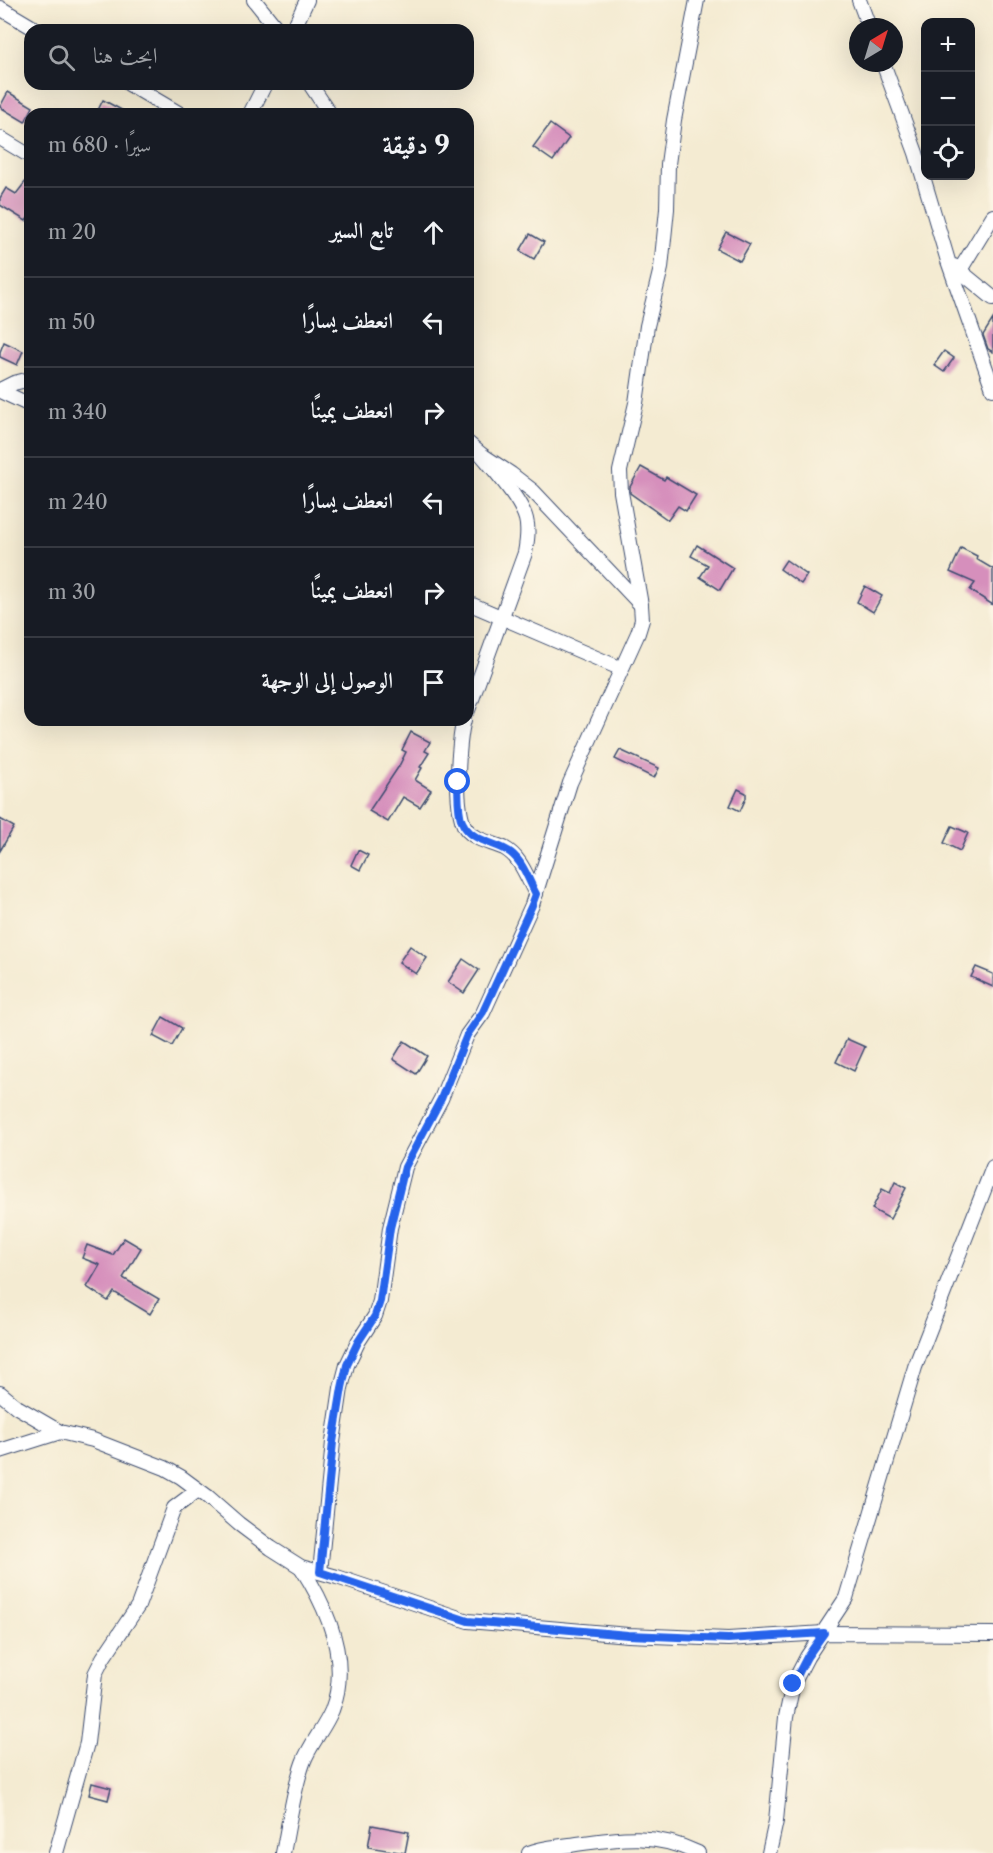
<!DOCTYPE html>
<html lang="ar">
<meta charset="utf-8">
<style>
:root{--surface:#171b24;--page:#20242c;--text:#f1f3f6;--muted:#9ea1a6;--line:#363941}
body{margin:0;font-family:"Libre Caslon Text",Amiri,serif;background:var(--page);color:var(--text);direction:rtl}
.controls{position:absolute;right:18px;top:18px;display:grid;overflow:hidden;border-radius:12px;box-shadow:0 6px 24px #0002}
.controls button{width:54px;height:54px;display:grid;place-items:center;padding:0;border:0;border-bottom:2px solid var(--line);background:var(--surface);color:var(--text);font:30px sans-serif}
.compass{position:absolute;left:849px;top:18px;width:54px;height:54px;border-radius:50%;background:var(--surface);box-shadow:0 6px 24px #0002;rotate:38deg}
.stop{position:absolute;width:18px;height:18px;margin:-14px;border:4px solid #2563eb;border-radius:50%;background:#fff}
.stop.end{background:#2563eb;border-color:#fff;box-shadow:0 2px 6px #0008}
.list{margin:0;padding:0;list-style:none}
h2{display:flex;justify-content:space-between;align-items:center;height:78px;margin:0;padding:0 24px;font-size:26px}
h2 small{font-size:20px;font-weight:400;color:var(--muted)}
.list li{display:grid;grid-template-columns:39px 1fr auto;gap:18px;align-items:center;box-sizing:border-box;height:90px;padding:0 24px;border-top:2px solid var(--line)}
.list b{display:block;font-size:22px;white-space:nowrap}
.list em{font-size:20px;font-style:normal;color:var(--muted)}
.icon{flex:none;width:33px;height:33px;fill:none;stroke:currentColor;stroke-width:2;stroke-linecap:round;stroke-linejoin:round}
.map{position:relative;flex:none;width:993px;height:1853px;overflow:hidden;direction:ltr}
.search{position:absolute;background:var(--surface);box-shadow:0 6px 24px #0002;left:24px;top:24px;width:450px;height:66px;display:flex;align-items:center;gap:15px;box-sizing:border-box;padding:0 21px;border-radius:18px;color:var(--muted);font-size:22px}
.panel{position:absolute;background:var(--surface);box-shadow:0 6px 24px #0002;left:24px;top:108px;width:450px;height:618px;border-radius:18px;direction:rtl}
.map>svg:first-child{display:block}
.building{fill:#d68fbc}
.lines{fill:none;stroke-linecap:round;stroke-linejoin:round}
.minor-casing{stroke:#3c4b6f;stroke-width:16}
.minor{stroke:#fff;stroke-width:14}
.route{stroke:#2563eb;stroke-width:8}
</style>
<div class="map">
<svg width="993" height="1853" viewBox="0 0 993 1853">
<rect width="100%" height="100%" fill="#fcf5e5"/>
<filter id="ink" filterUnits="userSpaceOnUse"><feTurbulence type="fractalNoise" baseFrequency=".0167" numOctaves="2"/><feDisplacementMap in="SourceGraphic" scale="12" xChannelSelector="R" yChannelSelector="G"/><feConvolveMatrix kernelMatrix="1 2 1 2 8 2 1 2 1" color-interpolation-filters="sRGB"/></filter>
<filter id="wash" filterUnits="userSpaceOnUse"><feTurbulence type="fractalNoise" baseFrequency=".008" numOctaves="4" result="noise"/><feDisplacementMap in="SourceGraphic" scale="24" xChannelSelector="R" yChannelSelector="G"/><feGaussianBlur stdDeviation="1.35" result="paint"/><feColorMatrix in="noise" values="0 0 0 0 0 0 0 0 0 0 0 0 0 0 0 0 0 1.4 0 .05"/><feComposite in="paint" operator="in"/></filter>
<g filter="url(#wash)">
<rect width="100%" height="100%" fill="#f4ebd2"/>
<g id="blocks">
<g class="building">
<polygon points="8,92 33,107 25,122 0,107"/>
<polygon points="103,100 129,114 96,114"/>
<polygon points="550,124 569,138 553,161 533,147"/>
<polygon points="30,176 30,215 26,221 0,205 0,198 6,188 16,194"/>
<polygon points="726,232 750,244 740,261 717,249"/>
<polygon points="530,234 544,242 534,259 520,251"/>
<polygon points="993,319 993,352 988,349 983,335"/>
<polygon points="4,342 23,351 17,365 0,357 0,352"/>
<polygon points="944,351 954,358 944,372 934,365"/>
<polygon points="641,467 664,480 666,477 696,495 686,511 678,506 668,520 630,493 630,487"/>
<polygon points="697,545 733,568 720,590 700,577 708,565 691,556"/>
<polygon points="961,548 977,556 976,559 993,569 993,605 970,590 975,583 950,572"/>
<polygon points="786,560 807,575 801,584 780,569"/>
<polygon points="865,586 882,596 873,612 857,602"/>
<polygon points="411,732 430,742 425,751 429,753 420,767 422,768 415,780 431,790 420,807 403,797 388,822 369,811 399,766 406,752 402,750"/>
<polygon points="620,750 659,768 654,778 615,759"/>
<polygon points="738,789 746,793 746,798 740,811 730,806"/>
<polygon points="0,819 14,827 0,851"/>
<polygon points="952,826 968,833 960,851 944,843"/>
<polygon points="358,850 368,855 360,870 351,865"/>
<polygon points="410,946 427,958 416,974 399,962"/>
<polygon points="463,959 479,970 464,993 448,982"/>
<polygon points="976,967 993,974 993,987 971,977"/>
<polygon points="163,1017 182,1028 172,1046 153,1036"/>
<polygon points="847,1039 865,1047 854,1071 836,1062"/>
<polygon points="404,1041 427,1056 416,1074 393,1059"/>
<polygon points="895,1182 906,1188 890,1219 872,1209 882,1189 890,1193"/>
<polygon points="124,1238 141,1248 123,1278 159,1299 150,1314 114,1292 108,1301 87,1287 100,1265 82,1258 87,1245 113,1255"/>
<polygon points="92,1783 111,1788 108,1800 89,1795"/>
<polygon points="372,1825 409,1832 405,1853 368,1847"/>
</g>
</g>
</g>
<g filter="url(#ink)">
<use href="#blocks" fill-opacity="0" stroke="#3c4b6f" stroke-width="1.5"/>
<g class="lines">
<g class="minor-casing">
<g id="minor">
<polyline points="254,0 278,30"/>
<polyline points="859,0 869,27"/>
<polyline points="0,8 37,30"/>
<polyline points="293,30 307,0"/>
<polyline points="883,63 916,153 948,261 993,389"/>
<polyline points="129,84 180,114"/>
<polyline points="310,84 330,114"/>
<polyline points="250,114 265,84"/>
<polyline points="0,138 30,156"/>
<polyline points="954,266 993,298"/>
<polyline points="960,270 993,216"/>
<polyline points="0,390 14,383 30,379"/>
<polyline points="0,391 30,405"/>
<polyline points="468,443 482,455 511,474 533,491 641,605"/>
<polyline points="468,603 622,669"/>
<path d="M 468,710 L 525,553 C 527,542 529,530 526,519 C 521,500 495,471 482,455"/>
<path d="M 464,720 C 458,740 453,815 467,830 C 477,841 491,842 504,848 C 521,857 527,878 536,894"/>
<polyline points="0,1393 17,1407 60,1432 93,1440 165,1468 181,1477 208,1497 239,1524 271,1548 301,1567 337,1577 468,1621 628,1635 728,1639 824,1633 993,1634"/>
<polyline points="0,1451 60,1432"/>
<polyline points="320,1572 333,1442 341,1388 347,1365 358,1342 375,1316 380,1301 390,1228 405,1167 441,1099 467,1035 483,1013 532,905 570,783 638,633 642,620 641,605 621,492 620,471 636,403 647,326 661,268 667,209 668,164 674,120 697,0"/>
<polyline points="56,1853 87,1743 95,1674 103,1658 138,1606 174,1508 198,1490"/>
<path d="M 283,1853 C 289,1824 293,1791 303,1763 C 310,1744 324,1729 332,1710 C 351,1661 328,1609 301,1567"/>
<path d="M 529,1853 C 541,1848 557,1847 570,1845 C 617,1838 653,1831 698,1853"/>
<polyline points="769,1853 776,1821 786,1717 793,1684 807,1657 846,1598 915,1367 993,1167"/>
</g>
</g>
<use href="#minor" class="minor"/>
</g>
</g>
<g class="lines" filter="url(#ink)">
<path class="route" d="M 458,782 C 459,809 455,831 485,841 C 494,845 504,847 511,853 C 523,862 529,881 536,894 L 532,905 L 483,1012 L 467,1035 L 441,1099 L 405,1167 L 390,1228 L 380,1301 L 375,1316 L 358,1342 L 347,1365 L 342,1388 L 333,1442 L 320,1572 L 468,1621 L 628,1635 L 728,1639 L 824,1633 L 807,1657 L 793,1684"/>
</g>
</svg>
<div class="controls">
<button>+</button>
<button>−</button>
<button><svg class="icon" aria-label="locate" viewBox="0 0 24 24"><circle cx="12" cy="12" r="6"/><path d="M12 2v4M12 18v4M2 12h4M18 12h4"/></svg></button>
</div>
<svg class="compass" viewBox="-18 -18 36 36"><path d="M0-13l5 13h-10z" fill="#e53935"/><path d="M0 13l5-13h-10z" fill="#9ea1a6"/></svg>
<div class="stop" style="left:458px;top:782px"></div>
<div class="stop end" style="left:793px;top:1684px"></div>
<div class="search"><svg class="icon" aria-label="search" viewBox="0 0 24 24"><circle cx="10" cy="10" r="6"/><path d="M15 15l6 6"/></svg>ابحث هنا</div>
<section class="panel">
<h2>9 دقيقة<small>سيرًا · 680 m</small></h2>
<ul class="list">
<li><svg class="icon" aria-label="ahead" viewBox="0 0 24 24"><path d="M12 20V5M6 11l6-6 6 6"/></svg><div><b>تابع السير</b></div><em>20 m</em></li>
<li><svg class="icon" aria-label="left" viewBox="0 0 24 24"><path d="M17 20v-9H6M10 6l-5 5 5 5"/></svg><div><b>انعطف يسارًا</b></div><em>50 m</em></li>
<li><svg class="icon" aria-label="right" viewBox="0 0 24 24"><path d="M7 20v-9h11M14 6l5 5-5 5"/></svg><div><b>انعطف يمينًا</b></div><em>340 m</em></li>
<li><svg class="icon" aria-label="left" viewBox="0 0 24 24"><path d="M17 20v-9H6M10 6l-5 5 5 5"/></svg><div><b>انعطف يسارًا</b></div><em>240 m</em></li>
<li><svg class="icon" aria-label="right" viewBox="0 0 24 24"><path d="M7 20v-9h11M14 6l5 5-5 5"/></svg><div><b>انعطف يمينًا</b></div><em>30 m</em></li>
<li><svg class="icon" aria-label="arrive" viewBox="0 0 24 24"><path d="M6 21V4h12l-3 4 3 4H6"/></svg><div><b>الوصول إلى الوجهة</b></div></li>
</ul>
</section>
</div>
